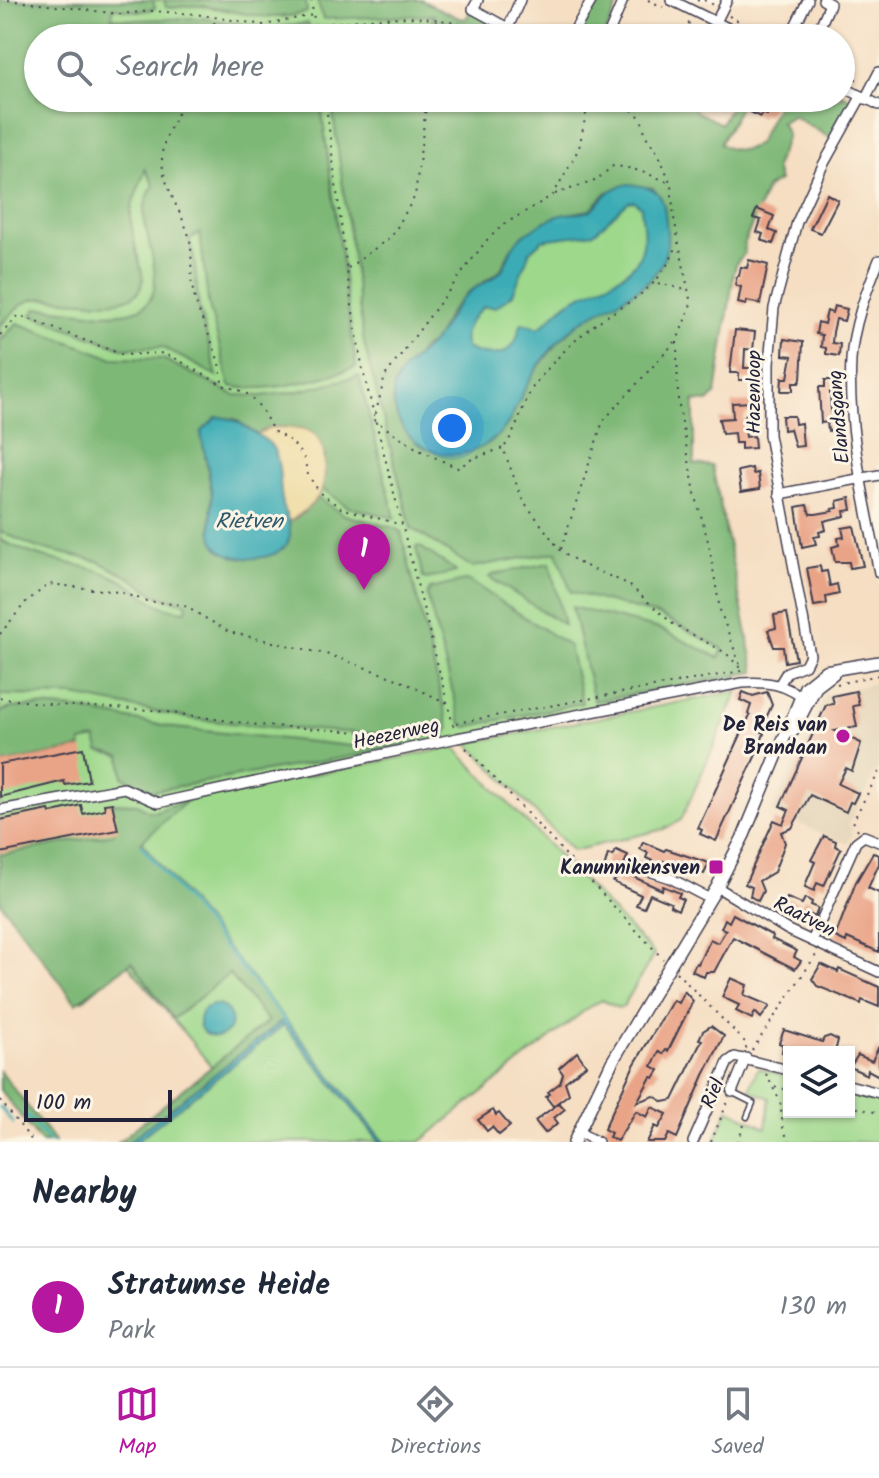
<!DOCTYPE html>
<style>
:root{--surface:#fff;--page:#f2f2f3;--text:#1f2937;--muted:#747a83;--line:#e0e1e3;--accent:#b5179e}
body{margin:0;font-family:Kalam,sans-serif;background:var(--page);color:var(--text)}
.controls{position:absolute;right:24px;bottom:24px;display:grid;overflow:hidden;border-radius:0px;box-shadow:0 2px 6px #0004}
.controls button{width:72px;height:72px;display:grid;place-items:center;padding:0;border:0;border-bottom:2px solid var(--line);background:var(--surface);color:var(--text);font:40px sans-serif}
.scale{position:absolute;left:24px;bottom:20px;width:148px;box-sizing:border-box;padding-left:8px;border:4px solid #22223b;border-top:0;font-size:22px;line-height:28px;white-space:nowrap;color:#22223b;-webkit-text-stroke:6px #fcf5e5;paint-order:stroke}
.you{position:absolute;left:452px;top:428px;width:28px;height:28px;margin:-20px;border:6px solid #fff;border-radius:50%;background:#1a73e8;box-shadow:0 0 0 12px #1a73e833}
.badge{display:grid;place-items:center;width:52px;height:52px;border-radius:50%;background:var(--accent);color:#fff;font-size:26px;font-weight:700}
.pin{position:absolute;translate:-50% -66px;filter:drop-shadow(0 2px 4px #0008)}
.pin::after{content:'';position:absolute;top:42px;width:28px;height:24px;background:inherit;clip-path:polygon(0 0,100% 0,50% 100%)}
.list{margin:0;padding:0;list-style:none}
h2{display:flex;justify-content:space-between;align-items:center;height:104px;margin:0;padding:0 32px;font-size:34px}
h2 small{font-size:26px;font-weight:400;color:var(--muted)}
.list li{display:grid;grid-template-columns:52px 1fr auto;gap:24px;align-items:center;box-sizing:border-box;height:120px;padding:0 32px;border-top:2px solid var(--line)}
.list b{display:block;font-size:30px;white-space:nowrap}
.list p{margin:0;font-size:26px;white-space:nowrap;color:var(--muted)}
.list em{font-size:26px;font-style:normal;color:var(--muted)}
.icon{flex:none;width:44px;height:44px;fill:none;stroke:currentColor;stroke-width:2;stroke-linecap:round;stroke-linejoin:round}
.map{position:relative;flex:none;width:879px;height:1142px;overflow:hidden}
.search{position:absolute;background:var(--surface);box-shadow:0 2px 6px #0004;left:24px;right:24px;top:24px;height:88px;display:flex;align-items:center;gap:20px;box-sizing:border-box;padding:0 28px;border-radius:44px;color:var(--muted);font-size:30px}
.sheet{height:224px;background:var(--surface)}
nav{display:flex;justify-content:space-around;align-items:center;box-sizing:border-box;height:112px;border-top:2px solid var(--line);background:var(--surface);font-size:22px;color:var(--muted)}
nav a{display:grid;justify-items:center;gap:4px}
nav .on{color:var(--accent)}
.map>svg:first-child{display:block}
.built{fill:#e2d2b5}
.green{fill:#9dd88b;stroke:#607d63;stroke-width:2}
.forest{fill:#7eb877;stroke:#506d59;stroke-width:2;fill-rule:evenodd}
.sand{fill:#eeda9e;stroke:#887e6c;stroke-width:2}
.water{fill:#3bacb5;stroke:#2e6778;stroke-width:2;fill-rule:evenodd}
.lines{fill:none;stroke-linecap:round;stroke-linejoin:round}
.stream{stroke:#3bacb5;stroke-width:3}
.building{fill:#e9a386}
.service-casing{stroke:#423e4f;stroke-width:7}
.minor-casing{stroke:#423e4f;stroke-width:12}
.tertiary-casing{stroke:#423e4f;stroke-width:14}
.path{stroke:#423e4f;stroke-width:2;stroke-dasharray:2 6;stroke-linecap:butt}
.service{stroke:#fff;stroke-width:4}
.minor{stroke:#fff;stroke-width:9}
.tertiary{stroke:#fff;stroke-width:11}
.poi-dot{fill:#b5179e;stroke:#fcf5e5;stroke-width:3}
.labels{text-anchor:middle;stroke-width:6;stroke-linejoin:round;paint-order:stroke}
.street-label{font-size:20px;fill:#22223b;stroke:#fcf5e5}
.poi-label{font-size:20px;font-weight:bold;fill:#22223b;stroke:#fcf5e5;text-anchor:end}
.water-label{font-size:22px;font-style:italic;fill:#2c596c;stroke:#fcf5e5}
</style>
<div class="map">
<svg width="879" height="1142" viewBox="0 0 879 1142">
<rect width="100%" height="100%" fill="#fcf5e5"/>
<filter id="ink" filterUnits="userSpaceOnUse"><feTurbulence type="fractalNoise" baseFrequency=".0125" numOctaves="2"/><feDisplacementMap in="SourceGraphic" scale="16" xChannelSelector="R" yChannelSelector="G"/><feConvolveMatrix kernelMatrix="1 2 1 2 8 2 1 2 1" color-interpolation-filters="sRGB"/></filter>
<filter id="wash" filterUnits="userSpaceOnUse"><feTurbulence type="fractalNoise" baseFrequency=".006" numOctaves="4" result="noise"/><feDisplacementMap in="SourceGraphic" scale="32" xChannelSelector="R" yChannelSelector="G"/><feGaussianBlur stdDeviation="1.8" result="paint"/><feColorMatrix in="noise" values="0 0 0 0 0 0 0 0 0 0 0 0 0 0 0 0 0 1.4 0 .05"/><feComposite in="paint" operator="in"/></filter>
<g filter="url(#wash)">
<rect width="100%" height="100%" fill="#f5dec2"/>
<polygon class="built" points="876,683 879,766 849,823 852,834 847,844 772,812 825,695"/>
<g class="green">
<polygon points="0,0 405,0 466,38 38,38 38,98 604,98 661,125 702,400 683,404 689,462 706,474 719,500 738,680 189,799 454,747 654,954 623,1007 618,1008 602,1000 589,1007 420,1142 384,1142 144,845 281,1023 215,1071 127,963 82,1001 0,902"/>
<polygon points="738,691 681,820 664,829 573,851 468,743"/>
<polygon points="284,1024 380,1142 135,1142"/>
<polygon points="758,1068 789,1077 789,1112 849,1112 849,1092 879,1100 879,1142 714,1142 728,1109 766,1128 770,1098 749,1090"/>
</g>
<g class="forest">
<path d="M 0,0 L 153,0 L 155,8 C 142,13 126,11 113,7 L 112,18 L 135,20 L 203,18 L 267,29 L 308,23 L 312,38 L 38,38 L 38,98 L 320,98 L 356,367 C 322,379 265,394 230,386 L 208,302 L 200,233 L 189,239 L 194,258 L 199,308 L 217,376 L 162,347 L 122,348 L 32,315 L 36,309 L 45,308 C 73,310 105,318 133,311 C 174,301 145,241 144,215 C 144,204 148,194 154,185 L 145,169 C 142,184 132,198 131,213 C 130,233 139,258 143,278 C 144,318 60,295 34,299 L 22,304 L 0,325 Z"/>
<path d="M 164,0 L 306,0 L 307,12 C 269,24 239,11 201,6 C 191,5 180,7 170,8 L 166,7 Z"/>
<polygon points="317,0 421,0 461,19 467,18 470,10 509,30 506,36 509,38 322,38 323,28 431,23 434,15 323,19"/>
<polygon points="595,0 620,0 604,38 573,38"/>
<path d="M 841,94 L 853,100 L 832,139 L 793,116 L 781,122 L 787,135 L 775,168 L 779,181 L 767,188 L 745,241 L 744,254 L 737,262 L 734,272 L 716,394 L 708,402 L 694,401 L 694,464 L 712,466 L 755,672 L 594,701 L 572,607 L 660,629 L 719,658 L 723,649 L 661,616 L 571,592 L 557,552 L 472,567 L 411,528 L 364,343 L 331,98 L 631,98 L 643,104 L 647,98 L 687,98 L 697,112 L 721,124 L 735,98 L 745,98 L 720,144 C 732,151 747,153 758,143 L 779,101 L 783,104 L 787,98 L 841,98 ZM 639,186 L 653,188 L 664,206 L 667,241 L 658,268 L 648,282 L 581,321 L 560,340 L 529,379 L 513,413 L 428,448 L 409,434 L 393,398 L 394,390 L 396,382 L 421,351 L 435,340 L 449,313 L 466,294 L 500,271 L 512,247 L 526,234 L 567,214 L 590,210 L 607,192 Z"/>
<path d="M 17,323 L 113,358 L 163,359 L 234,395 L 261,396 L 295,392 L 359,376 L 395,518 L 348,507 L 323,489 L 325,452 L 262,431 L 257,435 L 235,419 L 217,417 L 201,433 L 212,494 L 211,527 L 214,542 L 234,557 L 258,558 L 290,529 L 289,522 L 303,513 L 317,497 L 344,515 L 394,528 L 401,532 L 449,729 L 447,733 L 417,737 L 270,727 L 193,719 L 74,696 L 0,695 L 0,540 C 15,547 30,554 47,558 C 72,565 96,567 119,579 C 147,593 152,609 186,611 L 187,603 L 157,596 L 131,578 L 97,561 L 35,547 L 0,531 L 0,341 Z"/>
<polygon points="419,546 452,568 456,572 427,579 423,578 416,547"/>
<polygon points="550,563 564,625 489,577 495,574"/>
<polygon points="468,580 569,646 582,703 466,727 461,723 427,595 430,589"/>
<polygon points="38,706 77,709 175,728 371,748 457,738 152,791 123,777 121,756 99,751 96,739 81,742 81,748 0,764 0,712 11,708"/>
<polygon points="189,799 141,842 285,1019 128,1142 118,1142 268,1021 229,974 173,1019 132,962 76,1003 0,902 0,855 113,834 115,830 112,803 137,804 149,811 156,811"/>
<polygon points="0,1071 50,1135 55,1142 41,1142 0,1090"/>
</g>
<path class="sand" d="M 270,427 C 283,428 303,425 313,433 C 328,443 327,478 321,492 C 315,505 300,515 289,522 C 285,510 280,498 279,485 C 276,464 276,448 257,435 Z"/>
<g class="water">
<path d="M 628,184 C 649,187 663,188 665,213 C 666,222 668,233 667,243 C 664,286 617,299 587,318 C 576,324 567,333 559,341 C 538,363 526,385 514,412 C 485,476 398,464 393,397 C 392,370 419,358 434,340 C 446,326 450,310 465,296 C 475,286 490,282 500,272 C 510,261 509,245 522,236 C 533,228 551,217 565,214 C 572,213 582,214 589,211 C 604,203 602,190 628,184 ZM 634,201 L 641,207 C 642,219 645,233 643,245 C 638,278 596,286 572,300 C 559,307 551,319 539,328 L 522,323 C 519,329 518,336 515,342 C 504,360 482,356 466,348 C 460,330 471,319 483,307 L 496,307 L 513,294 L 530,251 L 542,240 L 594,233 L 628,202 Z"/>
<path d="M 217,417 C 232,418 238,421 250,430 C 256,435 265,438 270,444 C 283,459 278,486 283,504 C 286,516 293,528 289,540 C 281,563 226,565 214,542 C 209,531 212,517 212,506 C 213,481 204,457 201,432 Z"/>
<circle cx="215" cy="1021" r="16"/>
<polygon points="285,1019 384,1142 380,1142 284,1025 135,1142 128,1142"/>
</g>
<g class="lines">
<g class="stream">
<polyline points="141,845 286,1022"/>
<polyline points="0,1107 13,1123"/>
<polyline points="25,1114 50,1142"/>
</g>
</g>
<g id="blocks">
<g class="building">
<polygon points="747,98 776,98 767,115 762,113 760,117 750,112 751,108 744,104"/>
<polygon points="827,194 838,200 821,233 810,229"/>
<polygon points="757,209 774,216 769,230 777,233 773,244 761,240 763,234 757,232 761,220 753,218"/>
<polygon points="749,260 768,265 760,304 747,301 746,305 738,303 741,287 735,285 737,276 739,276 741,267 747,268"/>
<polygon points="834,306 847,309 844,321 836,319 833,332 832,343 840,344 839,356 826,354 826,348 821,347 822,335 816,334 818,322 824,324 827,311 832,313"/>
<polygon points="735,330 755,332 753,350 745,349 744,368 753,368 752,380 739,380 739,373 730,373"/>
<polygon points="784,339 803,342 801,379 799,383 793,383 793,391 781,391 782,378 788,378 792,356 783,355"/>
<polygon points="825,380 838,380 838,392 830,392 831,411 832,417 840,416 840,430 828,431 827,422 821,423 819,387 825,387"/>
<polygon points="753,402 754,414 746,414 744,419 746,437 754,436 755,448 741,449 741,443 735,443 734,433 722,434 719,419 733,418 732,403"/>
<polygon points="782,416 794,416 795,424 801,423 803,446 795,447 790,429 783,430"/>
<polygon points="752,468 753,474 758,473 760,489 741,492 738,471"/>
<polygon points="850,498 852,510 844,511 845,516 824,521 826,530 819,532 820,536 814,537 816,544 802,547 796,507 807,505 810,514 816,514 833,511 832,509 838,508 837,501"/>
<polygon points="854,526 863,566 850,568 849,562 835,562 832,547 839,545 838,538 844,537 842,528"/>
<polygon points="820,566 821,572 827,571 830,586 837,584 839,594 826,597 827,604 814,606 807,568"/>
<polygon points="787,613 796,660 785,662 783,647 774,647 768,630 776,628 774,615"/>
<polygon points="856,691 859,705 853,706 857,727 835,731 861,743 852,771 846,768 838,784 858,793 853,803 850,802 846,812 810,795 792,828 781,832 785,843 774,872 759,881 763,891 758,901 750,896 752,887 745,884 774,820 783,824 789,810 780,806 826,705 834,704 832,696"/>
<polygon points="743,692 753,696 767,692 772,705 766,718 768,719 762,732 764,733 760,746 716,841 700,834 702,830 698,828 750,715 748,714 751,705 740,700"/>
<polygon points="83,748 89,781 65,785 64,781 0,797 0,764"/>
<polygon points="112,803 118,830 0,853 0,820 49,810 50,813 81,805 83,814 105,809 104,804"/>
<polygon points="824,836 836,841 835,846 841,849 824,886 817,883 814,891 805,887 806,883 815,862 811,860"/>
<polygon points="643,842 664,851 666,849 709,863 704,874 695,870 693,874 664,861 662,865 646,858 648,853 640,849"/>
<polygon points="616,850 628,855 619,876 604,869 608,854 613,856"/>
<polygon points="873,853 879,855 879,864 868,888 879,893 879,952 847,938 846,942 835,937 856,882"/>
<polygon points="623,872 662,890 663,886 680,893 678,897 683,899 678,910 670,906 671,903 650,894 644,908 636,905 641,895 613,882"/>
<polygon points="787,898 802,904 805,898 812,902 811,905 818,908 815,917 807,913 804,920 782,910"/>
<polygon points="733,914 773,936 772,939 797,951 794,957 801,961 795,969 733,937 714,972 706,972 704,977 692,971 696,963 698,964 710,939 718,943 726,930 721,928 725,919 729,922"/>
<polygon points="821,964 838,972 839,969 879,987 879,1007 862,1000 861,1004 817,986 812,979"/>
<polygon points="731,978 747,985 744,995 770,1006 761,1018 755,1012 752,1019 736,1011 739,1005 722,997"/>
<polygon points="684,991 693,1001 668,1051 666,1050 663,1054 659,1052 652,1066 659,1070 654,1078 651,1077 637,1102 654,1096 664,1102 673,1100 702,1040 699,1039 703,1031 711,1026 724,1036 704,1075 677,1138 669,1134 665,1142 647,1142 655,1126 659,1128 667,1114 652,1107 647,1117 636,1111 617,1141 609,1137 611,1133 604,1129 633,1067 673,1000 678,1003"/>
<polygon points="784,1030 822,1042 824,1038 830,1036 838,1040 835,1052 821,1049 820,1052 782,1052 783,1045 779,1043"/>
<polygon points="879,1046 879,1076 868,1070 867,1075 850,1067 858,1055 872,1061"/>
<polygon points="577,1052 586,1065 565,1082 569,1094 553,1106 546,1097 550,1094 548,1092 560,1083 563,1074 559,1068"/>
<polygon points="559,1103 565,1109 554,1118 558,1123 545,1133 535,1121"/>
<polygon points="493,1110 496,1115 499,1113 510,1126 499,1135 492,1127 487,1131 478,1120"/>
</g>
</g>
</g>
<g filter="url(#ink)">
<use href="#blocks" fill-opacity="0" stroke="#423e4f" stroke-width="2"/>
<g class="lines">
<g class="service-casing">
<polyline id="service" points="733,1093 753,1103 747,1117"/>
</g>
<g class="minor-casing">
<g id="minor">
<polyline points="478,0 473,9 508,28 520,0"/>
<polyline points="671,0 748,38"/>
<polyline points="716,22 727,0"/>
<polyline points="570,38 592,0"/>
<polyline points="607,38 623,0"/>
<polyline points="789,38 808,0"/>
<polyline points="815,38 830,4 823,0"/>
<polyline points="841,86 879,105"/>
<polyline points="865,99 879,72"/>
<path d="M 879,260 C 866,292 853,326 851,360 C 847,431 866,504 879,573"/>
<polyline points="779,494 879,475"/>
<polyline points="779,685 787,672 805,665 810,655 769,435 769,364 774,308 797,222 823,165 861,97"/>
<path d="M 0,810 L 124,788 L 158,803 L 457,738 L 742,683 C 768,681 785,684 806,700"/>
<polyline points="633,866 670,878 710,899"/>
<polyline points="717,887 788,930 879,972"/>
<polyline points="812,941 856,842 864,836 879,842"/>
<polyline points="849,1085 879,1093"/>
<polyline points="732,1092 746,1058"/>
<polyline points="578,1132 598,1142"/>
<polyline points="693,1142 728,1062 735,1057 789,1070"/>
</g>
</g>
<g class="tertiary-casing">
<g id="tertiary">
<polyline points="793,731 816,687 833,674"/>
<polyline points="574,1142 612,1062 717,887 744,835 805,687 825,671 879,662"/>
</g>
</g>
<g class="path">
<polyline points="8,0 120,14 152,11 195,14 264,25 313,15"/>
<polyline points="311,0 317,38"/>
<polyline points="648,0 663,7"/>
<polyline points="697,0 701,2"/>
<polyline points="704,0 714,5"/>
<polyline points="729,16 772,38"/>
<path d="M 315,25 C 374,19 437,6 490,38"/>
<polyline points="206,38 217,18"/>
<polyline points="431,38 437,20"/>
<polyline points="680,38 691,20"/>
<polyline points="841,71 861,82"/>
<path d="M 183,98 C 178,118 163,135 162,155 C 161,184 181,210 189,236 C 194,254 189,273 193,291 C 200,325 220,347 222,384"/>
<polyline points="325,98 350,294 363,371 454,729"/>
<polyline points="584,98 587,109 579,148 553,195 503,225 486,241 385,376 374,420 419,450 458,468 472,459 503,448 522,499 560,550 579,563 628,584 673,624 726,653 741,669"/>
<polyline points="602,98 631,109 641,118 646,136 659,155 671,184 674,218 691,304 677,341 678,401 695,493 709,545 720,610 741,668"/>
<polyline points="633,107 644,98"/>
<path d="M 555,194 L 595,181 L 613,166 C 633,167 651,175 670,183"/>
<polyline points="348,268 392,236 415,196 427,98"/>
<polyline points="658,283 687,290"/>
<polyline points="0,335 19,315 123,355 160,353 175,358 222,385 245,392 261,408 273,431 292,442 304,458 308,475 320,493 341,508 402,525"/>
<path d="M 505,446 C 520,426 524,396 538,380 C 555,359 578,336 601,320 C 639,295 659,289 678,243"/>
<polyline points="561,549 603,421 675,342"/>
<polyline points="0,634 26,602 49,584 119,592 146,601 183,605 229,632 330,655 397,679 447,703"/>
<polyline points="837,684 879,675"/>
<polyline points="0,698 57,705 151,710 258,725 419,736"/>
<polyline points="456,723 741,671"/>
<polyline points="466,748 663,959"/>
<polyline points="858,830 853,821 879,772"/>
<polyline points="676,972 746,1043 746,1049"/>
<polyline points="752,1050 818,952"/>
<polyline points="766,1074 780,1101 783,1128 789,1142"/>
<polyline points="775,1087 789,1090"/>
<polyline points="0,1100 33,1142"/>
<polyline points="849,1106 879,1113"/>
<polyline points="711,1142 728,1101"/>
<polyline points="738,1142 745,1122"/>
</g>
<use href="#service" class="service"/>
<use href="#minor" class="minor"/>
<use href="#tertiary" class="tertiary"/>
</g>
</g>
<g class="poi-dot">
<circle cx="843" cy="736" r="8"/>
<rect x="708" y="859" width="16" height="16" rx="4"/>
</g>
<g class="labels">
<g class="street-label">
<text transform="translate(753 392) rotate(-90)" y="7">Hazenloop</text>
<text transform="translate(838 417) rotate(-95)" y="7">Elandsgang</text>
<text transform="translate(396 733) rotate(-12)" y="7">Heezerweg</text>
<text transform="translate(805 916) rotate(27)" y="7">Raatven</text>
<text transform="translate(712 1093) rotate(-67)" y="7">Riel</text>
</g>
<g class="poi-label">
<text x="827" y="731">De Reis van<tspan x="827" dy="23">Brandaan</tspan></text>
<text x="700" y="874">Kanunnikensven</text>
</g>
<g class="water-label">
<text x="249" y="528">Rietven</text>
</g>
</g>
</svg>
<div class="controls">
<button><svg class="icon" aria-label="layers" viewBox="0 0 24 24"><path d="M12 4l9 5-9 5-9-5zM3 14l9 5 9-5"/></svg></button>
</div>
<div class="scale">100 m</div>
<div class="you"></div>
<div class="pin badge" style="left:364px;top:590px">1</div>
<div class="search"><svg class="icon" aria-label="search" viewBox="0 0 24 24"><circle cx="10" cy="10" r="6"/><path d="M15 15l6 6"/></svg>Search here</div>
</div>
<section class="sheet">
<h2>Nearby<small></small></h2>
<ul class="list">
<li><span class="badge">1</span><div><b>Stratumse Heide</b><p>Park</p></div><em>130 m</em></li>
</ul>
</section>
<nav>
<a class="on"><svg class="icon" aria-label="map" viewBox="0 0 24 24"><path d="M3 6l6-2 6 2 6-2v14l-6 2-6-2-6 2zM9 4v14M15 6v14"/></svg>Map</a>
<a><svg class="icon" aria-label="directions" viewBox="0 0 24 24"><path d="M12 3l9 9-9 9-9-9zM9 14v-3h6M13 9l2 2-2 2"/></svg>Directions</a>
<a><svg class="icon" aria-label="saved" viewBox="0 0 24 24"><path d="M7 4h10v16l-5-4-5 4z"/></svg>Saved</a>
</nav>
